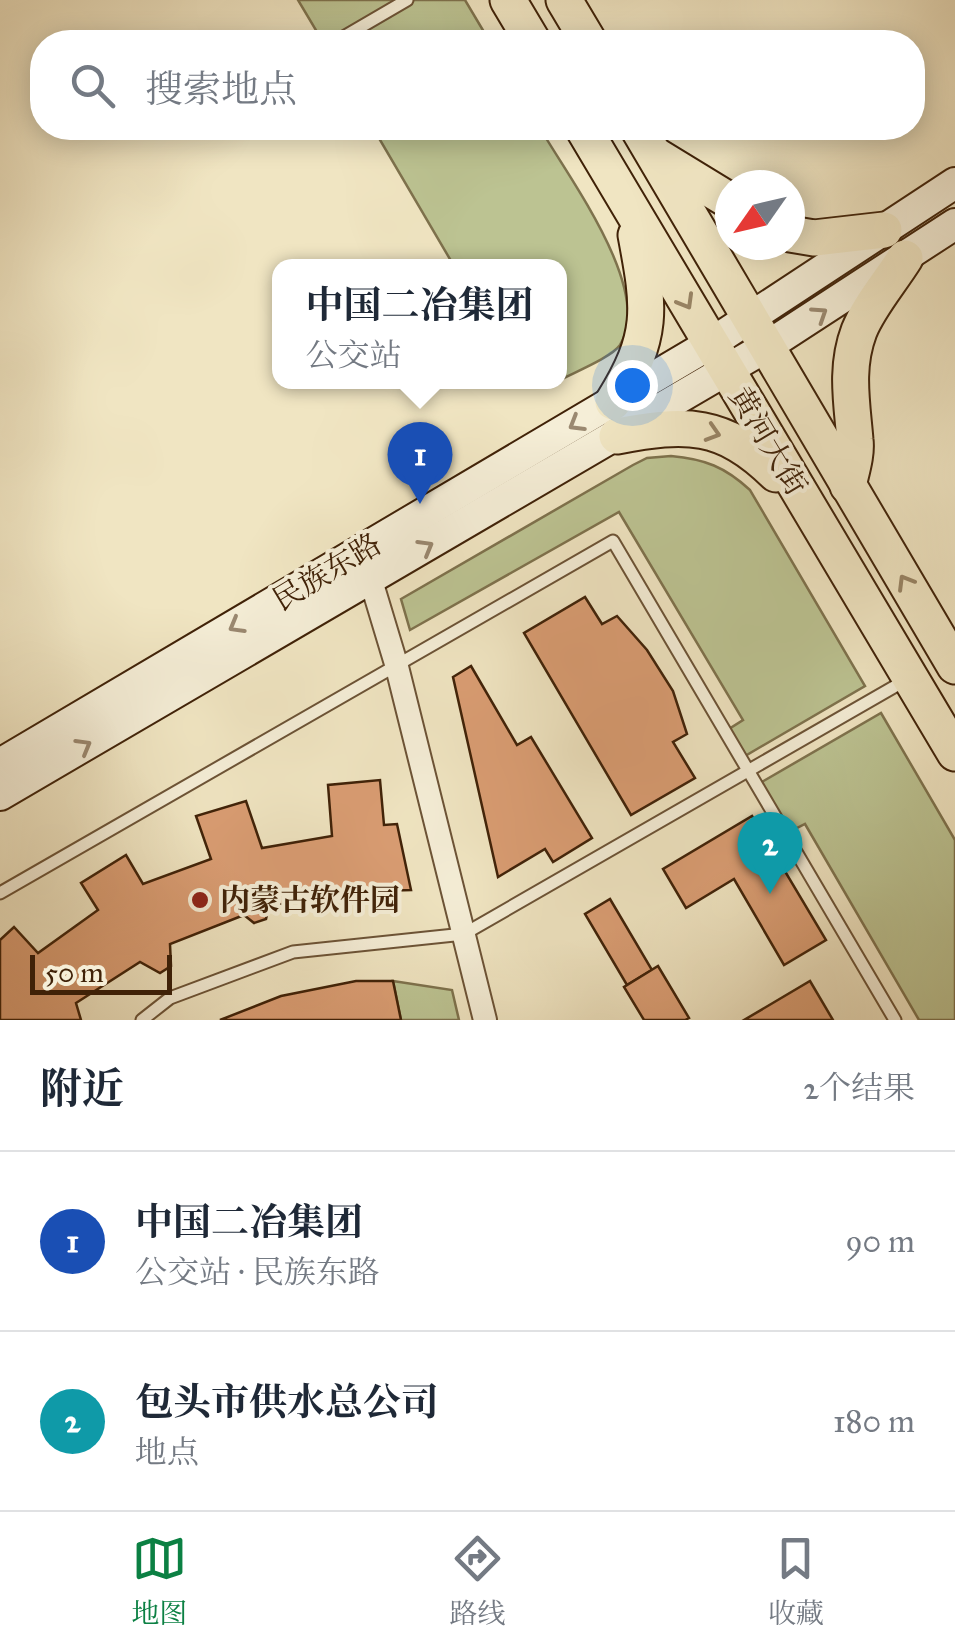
<!DOCTYPE html>
<html lang="zh">
<meta charset="utf-8">
<style>
:root{--surface:#fff;--page:#f6f6f7;--text:#1f2937;--muted:#747a83;--line:#e0e1e3;--accent:#0b8043}
body{margin:0;font-family:"IM FELL Great Primer","Noto Serif SC",serif;background:var(--page);color:var(--text)}
.compass{position:absolute;left:715px;top:170px;width:90px;height:90px;border-radius:50%;background:var(--surface);box-shadow:0 5px 25px #0003;rotate:236deg}
.scale{position:absolute;left:30px;bottom:25px;width:142px;box-sizing:border-box;padding-left:10px;border:5px solid #402208;border-top:0;font-size:28px;line-height:35px;white-space:nowrap;color:#402208;-webkit-text-stroke:8px #f5eed7;paint-order:stroke}
.you{position:absolute;left:632px;top:385px;width:35px;height:35px;margin:-25px;border:8px solid #fff;border-radius:50%;background:#1a73e8;box-shadow:0 0 0 15px #1a73e833}
.badge{display:grid;place-items:center;width:65px;height:65px;border-radius:50%;background:var(--accent);color:#fff;font-size:32px;font-weight:700}
.pin{position:absolute;translate:-50% -82px;filter:drop-shadow(0 2px 5px #0008)}
.pin::after{content:'';position:absolute;top:52px;width:35px;height:30px;background:inherit;clip-path:polygon(0 0,100% 0,50% 100%)}
.popup{position:absolute;left:272px;top:259px;width:295px;height:130px;box-sizing:border-box;display:grid;place-content:center;border-radius:20px;background:var(--surface);filter:drop-shadow(0 2px 8px #0005);font-size:32px;white-space:nowrap;color:var(--muted)}
.popup b{font-size:38px;color:var(--text)}
.popup::after{content:'';position:absolute;left:50%;top:100%;margin-left:-20px;border:20px solid transparent;border-top-color:var(--surface)}
.list{margin:0;padding:0;list-style:none}
h2{display:flex;justify-content:space-between;align-items:center;height:130px;margin:0;padding:0 40px;font-size:42px}
h2 small{font-size:32px;font-weight:400;color:var(--muted)}
.list li{display:grid;grid-template-columns:65px 1fr auto;gap:30px;align-items:center;box-sizing:border-box;height:180px;padding:0 40px;border-top:2px solid var(--line)}
.list b{display:block;font-size:38px;white-space:nowrap}
.list p{margin:0;font-size:32px;white-space:nowrap;color:var(--muted)}
.list em{font-size:32px;font-style:normal;color:var(--muted)}
.icon{flex:none;width:55px;height:55px;fill:none;stroke:currentColor;stroke-width:2;stroke-linecap:round;stroke-linejoin:round}
.map{position:relative;flex:none;width:955px;height:1020px;overflow:hidden}
.search{position:absolute;background:var(--surface);box-shadow:0 5px 25px #0003;left:30px;right:30px;top:30px;height:110px;display:flex;align-items:center;gap:25px;box-sizing:border-box;padding:0 35px;border-radius:40px;color:var(--muted);font-size:38px}
.sheet{height:490px;background:var(--surface)}
nav{display:flex;justify-content:space-around;align-items:center;box-sizing:border-box;height:140px;border-top:2px solid var(--line);background:var(--surface);font-size:28px;color:var(--muted)}
nav a{display:grid;justify-items:center;gap:5px}
nav .on{color:var(--accent)}
.map>svg:first-child{display:block}
.green{fill:#bcc392;stroke:#7e724d;stroke-width:2.5}
.building{fill:#da9d73;stroke:#402208;stroke-width:2.5}
.lines{fill:none;stroke-linecap:round;stroke-linejoin:round}
.lane-casing{stroke:#6c5336;stroke-width:15}
.street-casing{stroke:#6c5336;stroke-width:26}
.secondary-casing{stroke:#402208;stroke-width:34}
.primary-casing{stroke:#402208;stroke-width:39}
.lane{stroke:#f5eed7;stroke-width:11}
.street{stroke:#f5eed7;stroke-width:22}
.secondary{stroke:#f5eed7;stroke-width:30}
.primary{stroke:#f0e5c2;stroke-width:35}
.oneway{stroke:#988465}
.oneway2{stroke:#9a8870}
.poi-dot{fill:#8f2418;stroke:#f5eed7;stroke-width:4}
.labels{text-anchor:middle;stroke-width:8;stroke-linejoin:round;paint-order:stroke}
.street-label{font-size:30px;fill:#402208;stroke:#f5eed7}
.poi-label{font-size:30px;font-weight:bold;fill:#402208;stroke:#f5eed7;text-anchor:start}
</style>
<div class="map">
<svg width="955" height="1020" viewBox="0 0 955 1020">
<rect width="100%" height="100%" fill="#f0e5c2"/>
<filter id="stains"><feTurbulence type="fractalNoise" baseFrequency=".002" numOctaves="4"/><feColorMatrix values="0 0 0 0 .2 0 0 0 0 .09 0 0 0 0 .02 0 0 0 .5 -.17"/></filter>
<radialGradient id="worn" r=".72"><stop offset=".6" stop-color="#630" stop-opacity="0"/><stop offset="1" stop-color="#630" stop-opacity=".3"/></radialGradient>
<g class="green">
<polygon points="298,0 465,0 490,42 323,42"/>
<path d="M 373,128 L 540,128 C 568,177 654,290 620,345 C 612,357 575,372 560,380 L 560,266 L 454,266 Z"/>
<path d="M 671,456 C 705,459 725,467 750,490 L 865,686 L 745,756 L 729,729 L 743,720 L 619,512 L 410,630 L 401,599 L 633,465 L 647,458 Z"/>
<polygon points="881,713 955,840 955,1020 919,1020 805,824 789,832 760,783"/>
<polygon points="393,981 452,990 459,1020 401,1020"/>
</g>
<g class="building">
<polygon points="585,597 602,624 617,616 647,650 673,691 687,734 673,742 695,778 631,815 524,633"/>
<polygon points="471,666 517,745 531,737 592,838 553,862 545,849 498,877 453,677"/>
<polygon points="380,780 384,825 397,824 411,890 377,891 372,899 360,901 353,893 269,906 266,919 254,923 244,915 170,944 171,966 160,973 140,962 76,1003 81,1020 0,1020 0,940 14,927 38,953 98,910 81,883 126,855 143,884 211,859 196,816 246,801 262,848 332,836 328,785"/>
<polygon points="752,816 826,940 784,965 734,879 686,908 663,869"/>
<polygon points="610,899 652,970 627,985 585,914"/>
<polygon points="658,966 689,1018 685,1020 644,1020 624,987"/>
<polygon points="356,981 393,981 401,1020 220,1020 281,996"/>
<polygon points="810,981 833,1020 744,1020"/>
</g>
<g class="lines">
<g class="lane-casing">
<g id="lane">
<polyline points="335,42 407,0"/>
<polyline points="0,893 613,541 895,1020"/>
<polyline points="142,1020 170,998 293,952 464,934 906,680"/>
</g>
</g>
<g class="street-casing">
<polyline id="street" points="366,564 397,667 485,1020"/>
</g>
<g class="secondary-casing">
<g id="secondary">
<polyline points="0,764 710,344 955,183"/>
<polyline points="0,795 766,347 955,224"/>
</g>
</g>
<g class="primary-casing">
<g id="primary">
<polyline points="508,0 533,42"/>
<polyline points="564,0 589,42"/>
<polyline points="583,128 955,753"/>
<polyline points="638,128 955,666"/>
<polyline points="658,157 730,201"/>
<polyline points="790,234 814,238 884,230"/>
<path d="M 613,402 C 654,336 650,309 636,235"/>
<path d="M 617,436 C 686,423 723,422 776,474"/>
<path d="M 848,486 C 851,472 857,454 855,440 C 852,403 845,368 859,331 C 869,306 890,282 905,258"/>
</g>
</g>
<use href="#lane" class="lane"/>
<use href="#street" class="street"/>
<use href="#secondary" class="secondary"/>
<use href="#primary" class="primary"/>
</g>
<defs><path id="oneway-chevron" d="M-2-3.5L2.5 0L-2 3.5" fill="none" stroke-width="1.6" stroke-linecap="round" stroke-linejoin="round" transform="scale(2.5)"/></defs>
<g class="oneway">
<use href="#oneway-chevron" transform="translate(686 302) rotate(60)"/>
<use href="#oneway-chevron" transform="translate(713 433) rotate(17)"/>
<use href="#oneway-chevron" transform="translate(905 582) rotate(-121)"/>
</g>
<g class="oneway2">
<use href="#oneway-chevron" transform="translate(820 314) rotate(-33)"/>
<use href="#oneway-chevron" transform="translate(576 424) rotate(149)"/>
<use href="#oneway-chevron" transform="translate(426 547) rotate(-30)"/>
<use href="#oneway-chevron" transform="translate(236 626) rotate(150)"/>
<use href="#oneway-chevron" transform="translate(84 746) rotate(-30)"/>
</g>
<circle class="poi-dot" cx="200" cy="900" r="10"/>
<g class="labels">
<g class="street-label">
<text transform="translate(768 441) rotate(59)" y="10">黄河大街</text>
<text transform="translate(327 572) rotate(-31)" y="10">民族东路</text>
</g>
<g class="poi-label">
<text x="220" y="910">内蒙古软件园</text>
</g>
</g>
<rect width="100%" height="100%" filter="url(#stains)"/>
<rect width="100%" height="100%" fill="url(#worn)"/>
</svg>
<svg class="compass" viewBox="-18 -18 36 36"><path d="M0-13l5 13h-10z" fill="#e53935"/><path d="M0 13l5-13h-10z" fill="#747a83"/></svg>
<div class="scale">50 m</div>
<div class="you"></div>
<div class="pin badge" style="left:420px;top:504px;background:#1a4fb4">1</div>
<div class="popup"><b>中国二冶集团</b>公交站</div>
<div class="pin badge" style="left:770px;top:894px;background:#0f9aa8">2</div>
<div class="search"><svg class="icon" aria-label="search" viewBox="0 0 24 24"><circle cx="10" cy="10" r="6"/><path d="M15 15l6 6"/></svg>搜索地点</div>
</div>
<section class="sheet">
<h2>附近<small>2个结果</small></h2>
<ul class="list">
<li><span class="badge" style="background:#1a4fb4">1</span><div><b>中国二冶集团</b><p>公交站 · 民族东路</p></div><em>90 m</em></li>
<li><span class="badge" style="background:#0f9aa8">2</span><div><b>包头市供水总公司</b><p>地点</p></div><em>180 m</em></li>
</ul>
</section>
<nav>
<a class="on"><svg class="icon" aria-label="map" viewBox="0 0 24 24"><path d="M3 6l6-2 6 2 6-2v14l-6 2-6-2-6 2zM9 4v14M15 6v14"/></svg>地图</a>
<a><svg class="icon" aria-label="directions" viewBox="0 0 24 24"><path d="M12 3l9 9-9 9-9-9zM9 14v-3h6M13 9l2 2-2 2"/></svg>路线</a>
<a><svg class="icon" aria-label="saved" viewBox="0 0 24 24"><path d="M7 4h10v16l-5-4-5 4z"/></svg>收藏</a>
</nav>
